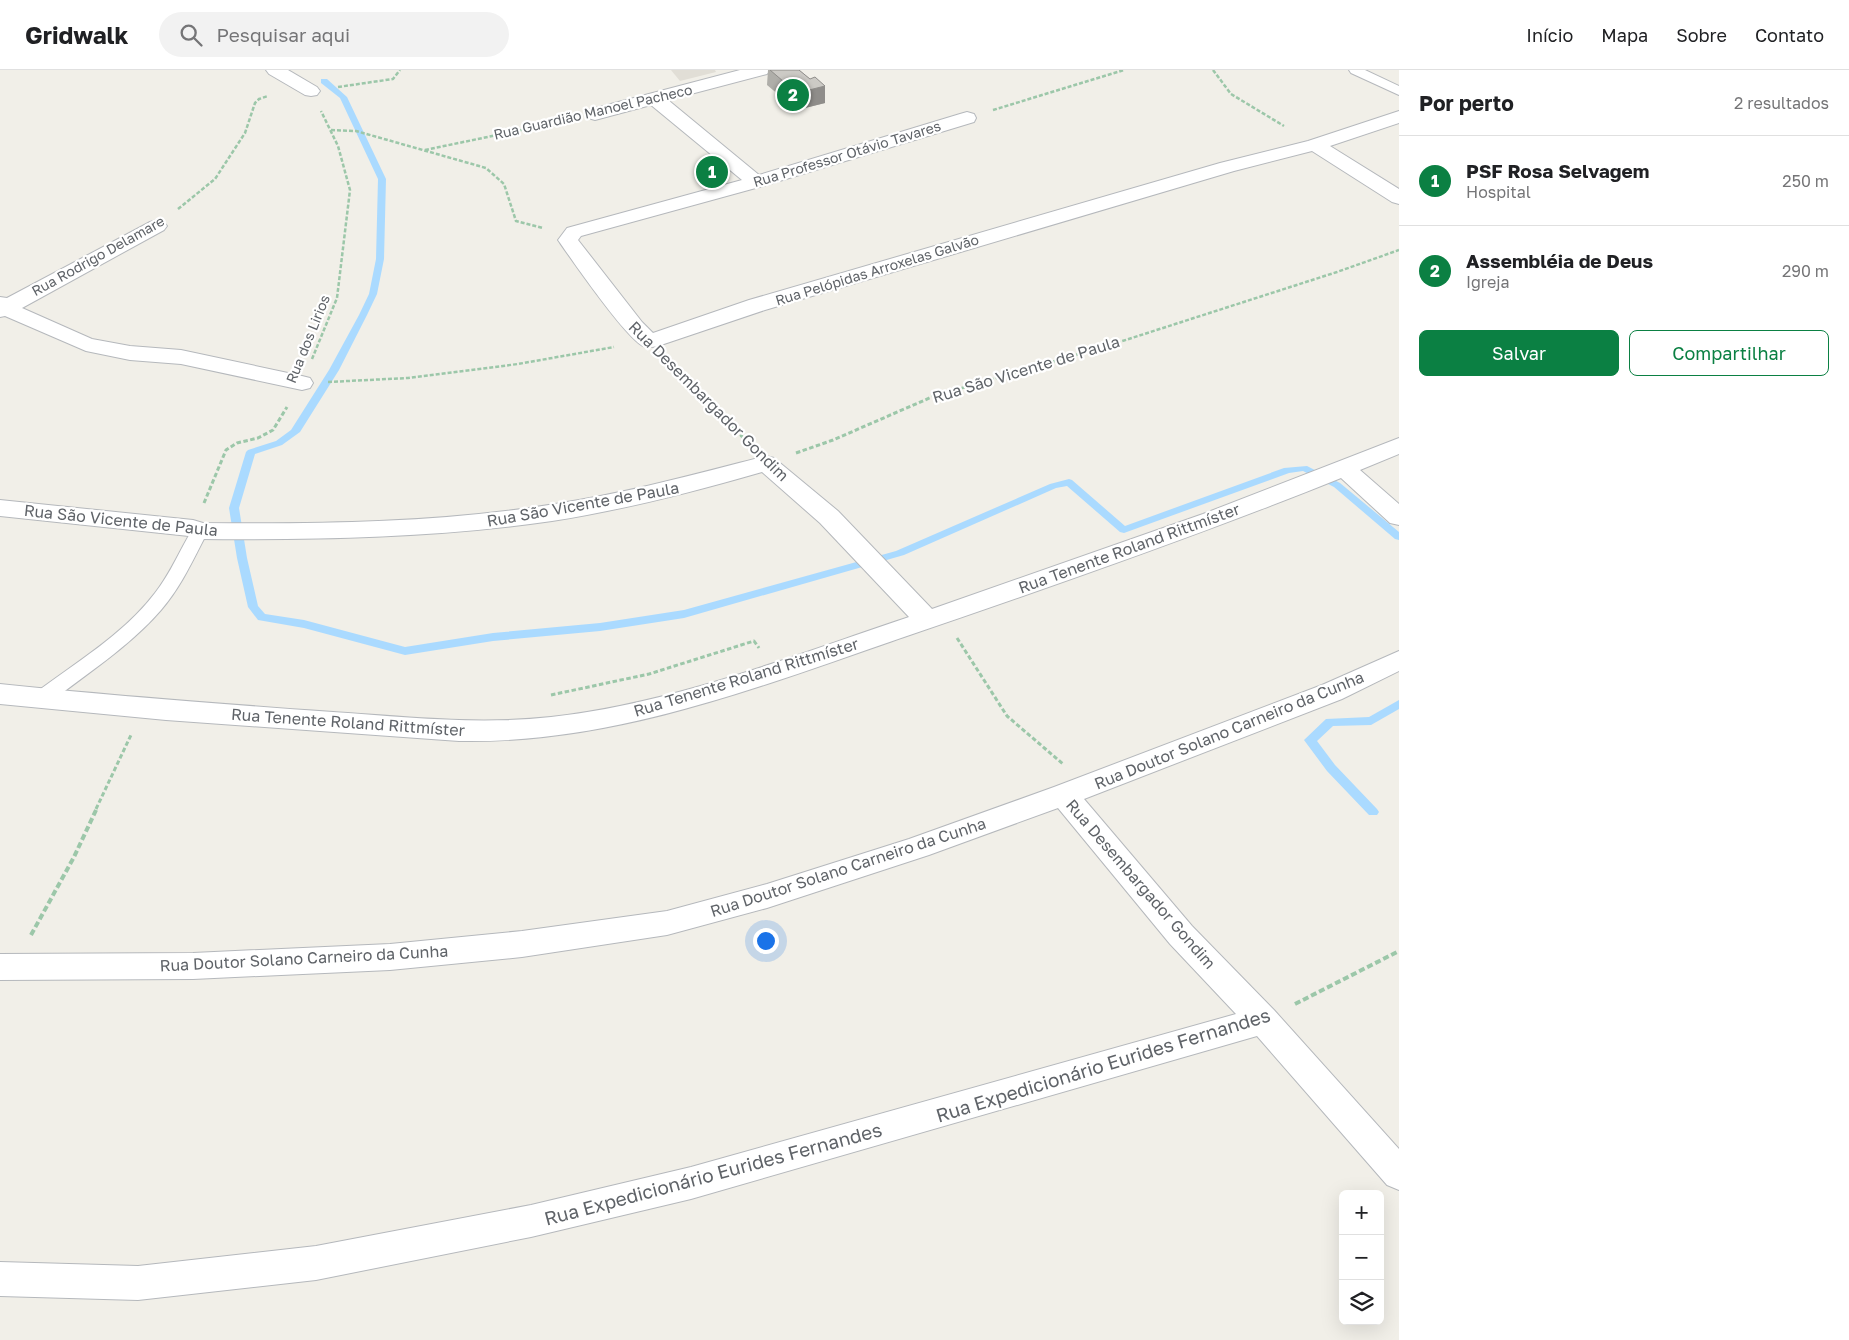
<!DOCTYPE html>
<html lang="pt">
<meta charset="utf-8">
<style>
:root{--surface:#fff;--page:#f2f2f2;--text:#202124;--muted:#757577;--line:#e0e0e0;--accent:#0b8043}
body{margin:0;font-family:"Golos Text",sans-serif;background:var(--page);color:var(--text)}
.controls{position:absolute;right:15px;bottom:15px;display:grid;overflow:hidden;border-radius:8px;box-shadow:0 5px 20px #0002}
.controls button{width:45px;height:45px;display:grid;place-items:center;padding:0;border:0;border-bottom:1px solid var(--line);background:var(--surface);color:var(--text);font:25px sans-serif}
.you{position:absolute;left:765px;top:870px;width:18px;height:18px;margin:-12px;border:4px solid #fff;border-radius:50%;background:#1a73e8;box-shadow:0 0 0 8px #1a73e833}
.badge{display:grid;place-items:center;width:32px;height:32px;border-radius:50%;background:var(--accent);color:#fff;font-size:16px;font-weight:700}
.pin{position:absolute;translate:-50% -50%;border:2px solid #fff;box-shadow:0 1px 5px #0006}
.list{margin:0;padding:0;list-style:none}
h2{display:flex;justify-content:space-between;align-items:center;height:65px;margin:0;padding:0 20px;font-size:21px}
h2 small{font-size:16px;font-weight:400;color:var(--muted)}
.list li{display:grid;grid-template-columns:32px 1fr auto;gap:15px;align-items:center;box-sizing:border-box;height:90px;padding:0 20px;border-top:1px solid var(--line)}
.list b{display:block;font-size:19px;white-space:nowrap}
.list p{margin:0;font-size:16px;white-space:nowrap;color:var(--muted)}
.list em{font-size:16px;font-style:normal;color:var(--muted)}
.actions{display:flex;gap:10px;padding:15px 20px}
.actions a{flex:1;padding:11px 0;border:1px solid var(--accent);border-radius:8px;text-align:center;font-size:18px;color:var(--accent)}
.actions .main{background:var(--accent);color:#fff}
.icon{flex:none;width:28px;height:28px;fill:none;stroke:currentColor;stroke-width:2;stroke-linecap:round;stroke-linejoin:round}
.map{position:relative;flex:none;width:1399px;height:1270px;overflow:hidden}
header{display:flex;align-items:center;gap:30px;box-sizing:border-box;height:70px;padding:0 25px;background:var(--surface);border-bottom:1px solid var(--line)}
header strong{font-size:24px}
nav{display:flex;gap:28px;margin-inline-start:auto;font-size:18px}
.search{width:350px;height:45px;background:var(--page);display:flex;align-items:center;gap:12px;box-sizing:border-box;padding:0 18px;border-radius:28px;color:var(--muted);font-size:19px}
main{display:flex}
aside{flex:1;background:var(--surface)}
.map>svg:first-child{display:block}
.education{fill:#e1ded6}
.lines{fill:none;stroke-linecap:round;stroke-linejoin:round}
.stream{fill:#aadaff;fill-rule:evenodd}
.service-casing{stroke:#b5b8bc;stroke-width:2}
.minor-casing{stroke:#b5b8bc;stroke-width:2}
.path-far2{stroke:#9cc7a9;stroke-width:2.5;stroke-dasharray:4 2;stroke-linecap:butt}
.path-far1{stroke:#9cc7a9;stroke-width:3;stroke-dasharray:4.5 2.5;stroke-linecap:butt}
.path{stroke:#9cc7a9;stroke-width:4;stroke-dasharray:6 3;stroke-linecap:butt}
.service{fill:#fff;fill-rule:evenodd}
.minor{fill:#fff;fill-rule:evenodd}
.wall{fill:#afaea9}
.shaded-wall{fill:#8f8d8a}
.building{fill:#cccac5;stroke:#8f8d8a}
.labels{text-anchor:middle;stroke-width:4.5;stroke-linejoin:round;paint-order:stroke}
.far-street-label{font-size:14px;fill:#5f6368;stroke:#fff}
.street-label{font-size:16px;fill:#5f6368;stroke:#fff}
.near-street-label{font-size:19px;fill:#5f6368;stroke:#fff}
</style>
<header>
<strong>Gridwalk</strong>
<div class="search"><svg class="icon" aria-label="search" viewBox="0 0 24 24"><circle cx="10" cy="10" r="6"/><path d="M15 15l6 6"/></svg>Pesquisar aqui</div>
<nav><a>Início</a><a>Mapa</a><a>Sobre</a><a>Contato</a></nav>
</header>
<main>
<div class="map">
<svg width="1399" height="1270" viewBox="0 0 1399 1270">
<rect width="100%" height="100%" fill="#f1efe8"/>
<polygon class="education" points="671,0 715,0 716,2 680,11"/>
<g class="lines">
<g class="stream">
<polygon points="321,9 327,9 347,27 386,109 384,189 377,224 367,245 339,300 300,362 282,375 255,384 239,438 247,488 258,536 265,544 304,550 405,577 493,563 600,553 684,540 896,481 1050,414 1069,409 1072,410 1125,456 1284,398 1307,396 1340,413 1399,462 1399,470 1395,469 1334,417 1303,401 1289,403 1124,463 1120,462 1067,416 1056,418 904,485 684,548 600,561 493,571 405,585 304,558 258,550 248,537 237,488 229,438 246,382 248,380 276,371 291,360 329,300 359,245 369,224 376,189 378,109 340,28 321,13"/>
<polygon points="1399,630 1399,639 1371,655 1333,656 1317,671 1335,695 1377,739 1379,742 1377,745 1369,745 1327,701 1304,670 1326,649 1369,647"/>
</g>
<g class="service-casing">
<g id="service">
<polygon points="1349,0 1365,0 1399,16 1399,25 1351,3"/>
<path d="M 200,456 L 206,457 L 208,461 C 194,488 181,517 161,540 C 129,577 86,604 48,634 L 41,636 L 34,634 L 32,629 L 34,624 C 75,593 123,565 155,523 C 171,503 180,479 194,457 Z"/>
</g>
</g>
<g class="minor-casing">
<g id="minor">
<polygon points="266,0 288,0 317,17 320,21 317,25 311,26 305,25 269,4"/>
<path d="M 740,0 L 770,0 L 767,4 L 668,30 L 759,105 L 960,44 L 967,42 L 974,44 L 976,48 L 974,52 L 763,116 L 581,166 L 578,170 L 642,252 L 653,263 L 749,230 L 1220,93 L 1308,71 L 1399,41 L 1399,53 L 1330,76 L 1399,119 L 1399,134 L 1392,132 L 1312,81 L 1234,101 L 765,240 L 658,276 C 653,277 648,278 643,276 C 625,267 572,190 558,170 L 567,158 L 742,110 L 651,35 L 595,50 L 588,48 L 586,44 L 588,40 Z"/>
<polygon points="157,150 164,152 167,156 164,160 22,238 92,269 130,276 181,280 302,306 310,308 313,313 310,318 302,320 181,294 130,290 86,281 5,246 0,247 0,227 7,228 150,152"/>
<path d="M 1399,368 L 1399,384 L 1360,400 L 1399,434 L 1399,455 L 1390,453 L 1341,408 C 1197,466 1051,517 904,567 C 759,617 614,674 459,671 L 166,650 L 0,634 L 0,614 C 111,626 222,634 333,642 C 406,647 478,655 551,647 C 675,633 792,586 909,547 L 820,453 L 762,402 C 693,422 623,440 552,451 C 435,468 317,470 200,469 L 189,466 L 0,446 L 0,430 L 193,450 L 203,453 C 320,454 439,453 555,434 C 627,423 696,404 766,386 L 774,388 L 838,441 L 932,539 L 1203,444 Z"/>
<polygon points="1399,581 1399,601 1342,629 1084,729 1192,856 1274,940 1399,1079 1399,1120 1387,1115 1257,966 691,1129 531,1167 316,1210 138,1230 0,1226 0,1192 138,1196 316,1176 531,1135 691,1097 1236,944 1170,874 1058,738 929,785 767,838 667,865 522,887 390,900 193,909 0,910 0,884 193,883 390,874 522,861 667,841 767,814 909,769 1054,717 1322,615"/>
</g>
</g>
<g class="path-far2">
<polyline points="1213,0 1231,24 1284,56"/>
<polyline points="338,17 393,9 400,0"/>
<polyline points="993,40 1124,0"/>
<polyline points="331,60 356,61 486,98 504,114 516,151 543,158"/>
<polyline points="425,80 569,50"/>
<polyline points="178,139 215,109 245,63 255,33 259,29 268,26"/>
<polyline points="312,289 337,228 350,120 338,76 321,41"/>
<polyline points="671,292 704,325"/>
<polyline points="328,312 408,308 518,294 614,277"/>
<polyline points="938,325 1110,275 1337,202 1399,180"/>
</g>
<g class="path-far1">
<polyline points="703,323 746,371"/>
<polyline points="796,383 833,370 941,323"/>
<polyline points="204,433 226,380 237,373 258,368 273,360 287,337"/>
<polyline points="957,568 1007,646 1063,694"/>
<polyline points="551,625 649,604 754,571 759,578"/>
<polyline points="96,739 131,665"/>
</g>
<g class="path">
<polyline points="31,865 74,787 97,738"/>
<polyline points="1295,934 1399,881"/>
</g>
<use href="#service" class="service"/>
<use href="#minor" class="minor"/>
</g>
<polygon class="wall" points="768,0 799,0 810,9 825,16 825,33 797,40 767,15"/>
<polygon class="shaded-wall" points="825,16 825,33 797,40 797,23"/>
<polygon class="building" points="770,0 799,0 810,9 815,7 825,16 797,23"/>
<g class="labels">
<g class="far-street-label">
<text transform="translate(593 42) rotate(-13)" y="5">Rua Guardião Manoel Pacheco</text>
<text transform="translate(847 84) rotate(-17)" y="5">Rua Professor Otávio Tavares</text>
<text transform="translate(98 186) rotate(-29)" y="5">Rua Rodrigo Delamare</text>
<text transform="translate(877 200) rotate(-17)" y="5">Rua Pelópidas Arroxelas Galvão</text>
<text transform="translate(308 269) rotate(-68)" y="5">Rua dos Lirios</text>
</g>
<g class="street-label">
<text transform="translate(1026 299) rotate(-17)" y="6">Rua São Vicente de Paula</text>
<text transform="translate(709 331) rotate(45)" y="6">Rua Desembargador Gondim</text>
<text transform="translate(583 434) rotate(-10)" y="6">Rua São Vicente de Paula</text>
<text transform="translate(121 450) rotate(6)" y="6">Rua São Vicente de Paula</text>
<text transform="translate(1129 478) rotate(-20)" y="6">Rua Tenente Roland Rittmíster</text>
<text transform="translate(746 607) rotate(-17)" y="6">Rua Tenente Roland Rittmíster</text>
<text transform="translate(348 652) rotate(4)" y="6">Rua Tenente Roland Rittmíster</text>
<text transform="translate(1229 660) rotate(-22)" y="6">Rua Doutor Solano Carneiro da Cunha</text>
<text transform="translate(848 797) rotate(-18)" y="6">Rua Doutor Solano Carneiro da Cunha</text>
<text transform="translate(1141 814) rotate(49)" y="6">Rua Desembargador Gondim</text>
<text transform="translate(304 888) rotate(-3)" y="6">Rua Doutor Solano Carneiro da Cunha</text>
</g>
<g class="near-street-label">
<text transform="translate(1103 995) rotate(-17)" y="7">Rua Expedicionário Eurides Fernandes</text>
<text transform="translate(713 1104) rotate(-15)" y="7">Rua Expedicionário Eurides Fernandes</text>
</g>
</g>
</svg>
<div class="controls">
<button>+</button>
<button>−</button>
<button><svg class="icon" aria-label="layers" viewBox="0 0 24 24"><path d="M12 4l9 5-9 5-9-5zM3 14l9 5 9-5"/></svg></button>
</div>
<div class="you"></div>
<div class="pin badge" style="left:712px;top:102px">1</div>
<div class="pin badge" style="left:793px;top:25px">2</div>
</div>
<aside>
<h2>Por perto<small>2 resultados</small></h2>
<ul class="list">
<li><span class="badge">1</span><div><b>PSF Rosa Selvagem</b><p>Hospital</p></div><em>250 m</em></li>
<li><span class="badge">2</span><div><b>Assembléia de Deus</b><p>Igreja</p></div><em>290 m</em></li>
</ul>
<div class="actions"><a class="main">Salvar</a><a>Compartilhar</a></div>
</aside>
</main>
